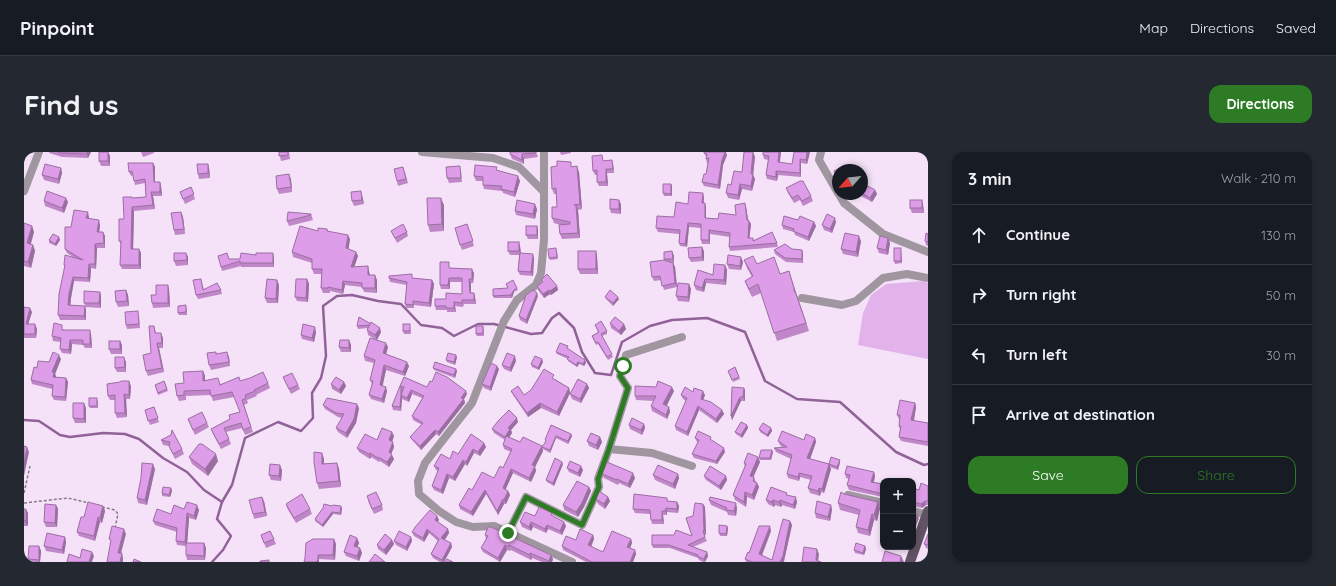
<!DOCTYPE html>
<meta charset="utf-8">
<style>
:root{--surface:#171b24;--page:#242831;--text:#f1f3f6;--muted:#9ea1a6;--line:#363941;--accent:#2d7b24}
body{margin:0;font-family:Quicksand,sans-serif;background:var(--page);color:var(--text)}
.controls{position:absolute;right:12px;bottom:12px;display:grid;overflow:hidden;border-radius:8px;box-shadow:0 2px 6px #0003}
.controls button{width:36px;height:36px;display:grid;place-items:center;padding:0;border:0;border-bottom:1px solid var(--line);background:var(--surface);color:var(--text);font:20px sans-serif}
.compass{position:absolute;left:808px;top:12px;width:36px;height:36px;border-radius:50%;background:var(--surface);box-shadow:0 2px 6px #0003;rotate:242deg}
.stop{position:absolute;width:12px;height:12px;margin:-9px;border:3px solid #2d7b24;border-radius:50%;background:#fff}
.stop.end{background:#2d7b24;border-color:#fff;box-shadow:0 1px 4px #0008}
.list{margin:0;padding:0;list-style:none}
h2{display:flex;justify-content:space-between;align-items:center;height:52px;margin:0;padding:0 16px;font-size:17px}
h2 small{font-size:13px;font-weight:400;color:var(--muted)}
.list li{display:grid;grid-template-columns:26px 1fr auto;gap:12px;align-items:center;box-sizing:border-box;height:60px;padding:0 16px;border-top:1px solid var(--line)}
.list b{display:block;font-size:15px;white-space:nowrap}
.list em{font-size:13px;font-style:normal;color:var(--muted)}
.actions{display:flex;gap:8px;padding:12px 16px}
.actions a{flex:1;padding:9px 0;border:1px solid var(--accent);border-radius:12px;text-align:center;font-size:14px;color:var(--accent)}
.actions .main{background:var(--accent);color:#fff}
.icon{flex:none;width:22px;height:22px;fill:none;stroke:currentColor;stroke-width:2;stroke-linecap:round;stroke-linejoin:round}
.map{position:relative;flex:none;width:904px;height:410px;overflow:hidden;border-radius:12px}
header{display:flex;align-items:center;gap:24px;box-sizing:border-box;height:56px;padding:0 20px;background:var(--surface);border-bottom:1px solid var(--line)}
header strong{font-size:19px}
nav{display:flex;gap:22px;margin-inline-start:auto;font-size:14px}
.intro{display:flex;align-items:center;justify-content:space-between;box-sizing:border-box;height:96px;padding:0 24px}
h1{margin:0;font-size:28px}
.button{padding:10px 18px;border-radius:12px;background:var(--accent);color:#fff;font-size:14px;font-weight:700}
main{display:flex;gap:24px;padding:0 24px}
aside{flex:1;background:var(--surface);border-radius:12px;box-shadow:0 2px 6px #0003}
.map>svg:first-child{display:block}
.green{fill:#e2b3ea}
.lines{fill:none;stroke-linecap:round;stroke-linejoin:round}
.stream{stroke:#906298;stroke-width:2.5}
.path{stroke:#857887;stroke-width:1.5;stroke-dasharray:3 2;stroke-linecap:butt}
.minor{stroke:#9f96a0;stroke-width:8}
.major{stroke:#615363;stroke-width:10}
.wall{fill:#bf87c8}
.shaded-wall{fill:#9b6ea2}
.building{fill:#de9de8;stroke:#9b6ea2}
.route{stroke:#2d7b24;stroke-width:5}
</style>
<header>
<strong>Pinpoint</strong>
<nav><a>Map</a><a>Directions</a><a>Saved</a></nav>
</header>
<div class="intro"><h1>Find us</h1><a class="button">Directions</a></div>
<main>
<div class="map">
<svg width="904" height="410" viewBox="0 0 904 410">
<rect width="100%" height="100%" fill="#f5e2f8"/>
<polygon class="green" points="899,129 904,131 904,207 834,193 839,161 847,143 862,132"/>
<g class="lines">
<g class="stream">
<polyline points="0,268 15,269 36,283 46,285 79,281 101,282 115,287 139,306 163,320 180,338 198,350"/>
<polyline points="188,410 199,398 207,384 193,367 198,350 208,333 221,286 254,270 277,279 289,266 288,241 297,226 302,204 299,154 313,144 328,143 354,149 377,152 397,173 418,176 430,184 454,172 470,172 507,182 518,181 528,166 535,161 550,176 558,200 571,221 587,223 598,190 626,174 648,168 683,166 721,180 741,229 773,247 816,250 872,300 900,313 904,312"/>
</g>
<g class="path">
<polyline points="0,341 6,314"/>
<polyline points="0,351 44,346 65,351"/>
<polyline points="78,355 91,358 94,362 91,376"/>
</g>
<g class="minor">
<polyline points="398,0 469,6 495,15 520,40"/>
<polyline points="520,0 520,88 517,121 512,133 493,148 480,169 448,251 422,284 401,311 394,329 395,342 415,359 432,370 449,375 470,374 548,410"/>
<polyline points="797,0 795,8 814,41"/>
<polyline points="0,39 15,0"/>
<polyline points="815,42 820,51 859,82 904,100"/>
<polyline points="778,146 818,153 832,149 859,126 883,122 904,126"/>
<polyline points="585,297 628,301 668,314"/>
<polyline points="824,343 859,351"/>
<polyline points="889,359 904,363"/>
<polyline points="484,381 502,345 558,373 575,335 574,327 585,297 604,236 596,224 602,203 658,185"/>
</g>
<polyline class="major" points="886,410 904,359"/>
</g>
<g class="wall">
<polygon points="25,0 67,0 64,6 38,5 25,1"/>
<polygon points="84,0 86,4 86,14 77,14 75,9"/>
<polygon points="117,0 130,0 130,1 119,5"/>
<polygon points="255,0 265,0 266,7 257,9"/>
<polygon points="486,0 515,0 512,0 514,5 500,7 500,12 488,7 486,2"/>
<polygon points="536,0 547,0 547,1 537,3"/>
<polygon points="729,0 731,5 729,23 731,27 728,39 718,37 715,48 704,46 702,41 707,33 718,20"/>
<polygon points="739,0 757,0 756,11 768,12 770,0 786,0 783,12 777,11 777,25 754,23 753,29 743,27 742,23 744,8 740,7 739,3"/>
<polygon points="680,1 703,3 699,13 696,37 680,34 678,30 682,22 684,11 683,11 682,7 682,5"/>
<polygon points="579,7 579,9 588,8 589,12 590,21 583,21 584,34 575,34 573,30 573,23 571,23 569,19"/>
<polygon points="129,11 131,15 131,30 136,30 137,34 138,44 129,44 131,57 110,59 109,97 115,97 117,101 117,117 98,117 96,113 97,93 95,89 100,67 108,45 109,46 122,45 121,31 111,33 109,23 107,24 105,20"/>
<polygon points="184,12 185,16 186,26 175,27 174,22"/>
<polygon points="549,15 555,20 558,57 554,58 556,86 538,87 536,82 536,73 530,71 528,66 533,55 532,42 530,42 528,37"/>
<polygon points="37,16 38,21 35,32 20,28 18,23"/>
<polygon points="437,19 438,30 425,31 423,26"/>
<polygon points="474,19 496,29 491,45 479,41 478,39 460,37 459,33 459,29 452,29 450,24"/>
<polygon points="381,20 384,31 374,34 373,29"/>
<polygon points="267,27 268,40 255,42 253,37"/>
<polygon points="838,31 851,38 853,42 848,50 835,43 835,42 838,42"/>
<polygon points="647,32 648,34 648,44 640,44 639,41"/>
<polygon points="167,35 171,47 161,52 156,40"/>
<polygon points="762,36 787,44 789,49 779,54 776,48 770,51 764,41"/>
<polygon points="338,43 340,52 330,54 328,49"/>
<polygon points="680,45 680,51 682,55 682,66 694,67 712,63 722,55 724,68 725,69 727,72 725,86 730,88 753,91 754,95 706,99 705,95 706,85 686,82 686,92 678,92 677,88 677,76 665,75 663,95 656,94 655,91 655,82 634,80 632,76 650,65 664,52"/>
<polygon points="898,48 899,53 900,61 888,61 886,56"/>
<polygon points="20,49 44,50 40,61 21,54"/>
<polygon points="597,52 597,62 587,61 586,57"/>
<polygon points="420,53 420,79 406,80 404,73"/>
<polygon points="513,57 511,67 492,63 491,59"/>
<polygon points="157,60 159,65 161,82 151,83 150,78"/>
<polygon points="287,62 289,68 265,74 263,69"/>
<polygon points="65,65 65,67 76,73 75,80 79,80 81,84 81,96 73,96 72,117 67,116 66,130 50,129 47,146 46,153 61,154 62,158 62,168 36,168 34,163 41,116 40,113 49,105 43,101 41,97 47,75"/>
<polygon points="774,68 790,70 792,74 785,89 771,83 770,80 759,77 758,73"/>
<polygon points="812,70 808,81 800,78 798,73"/>
<polygon points="0,71 8,74 10,80 7,92 9,93 11,99 7,116 0,114"/>
<polygon points="443,72 450,94 438,98 436,93"/>
<polygon points="513,74 514,78 514,87 504,87 502,83"/>
<polygon points="303,77 304,79 326,87 324,97 332,100 334,104 330,115 345,119 346,123 353,128 353,141 340,140 338,135 321,133 319,142 306,139 306,141 299,141 297,136 298,122 290,122 288,117 288,111 269,105 268,100 294,79"/>
<polygon points="367,79 383,80 384,84 373,91"/>
<polygon points="904,81 904,94 902,93 901,89"/>
<polygon points="35,85 36,88 32,94 25,91 25,88"/>
<polygon points="837,89 834,105 819,102 817,97"/>
<polygon points="866,91 864,103 855,101 853,96"/>
<polygon points="496,94 497,101 510,106 509,124 496,123 494,119 495,103 486,103 484,99"/>
<polygon points="877,96 877,99 878,111 871,112 870,109"/>
<polygon points="750,98 778,98 779,102 779,111 762,110 751,102"/>
<polygon points="533,99 534,107 526,108 525,106"/>
<polygon points="572,99 573,104 574,122 556,122 554,117"/>
<polygon points="648,99 650,104 650,111 649,111 651,115 653,135 640,138 637,128 630,129 628,125 641,109 640,107"/>
<polygon points="680,99 680,109 667,110 665,106"/>
<polygon points="162,101 164,105 164,113 152,114 150,109"/>
<polygon points="250,105 250,115 217,115 217,114 198,119 197,115 205,107 216,107"/>
<polygon points="720,108 733,112 756,122 765,119 785,179 753,189 737,141 728,145 724,137 721,129 728,125 723,116"/>
<polygon points="719,110 717,118 705,117 703,112"/>
<polygon points="701,113 703,118 702,133 682,131 680,140 672,138 670,133 674,118 689,123"/>
<polygon points="427,114 426,116 450,121 449,131 447,131 447,141 450,141 451,145 452,152 440,152 439,155 431,154 432,160 423,160 423,158 412,158 411,154 422,147 438,142 438,130 426,130 426,137 417,137 416,133"/>
<polygon points="365,126 390,126 408,128 410,132 407,155 390,153 390,156 382,156 381,152 383,133 366,130"/>
<polygon points="177,127 180,138 197,138 198,142 174,147 172,143"/>
<polygon points="283,127 285,132 284,150 273,149 271,145"/>
<polygon points="517,128 533,134 534,138 527,143 526,142 520,146 514,138 513,134 518,131"/>
<polygon points="665,132 667,137 665,150 654,149 652,144"/>
<polygon points="255,133 254,151 243,151 241,146"/>
<polygon points="493,136 494,138 490,140 488,146 470,146 469,144"/>
<polygon points="145,137 146,155 129,156 128,151"/>
<polygon points="102,138 104,143 105,154 94,155 92,150"/>
<polygon points="76,140 77,144 77,156 62,155 60,151"/>
<polygon points="514,144 503,172 496,168 495,164"/>
<polygon points="581,145 595,147 589,154 582,147"/>
<polygon points="0,155 8,160 4,172 13,177 12,186 0,186"/>
<polygon points="163,156 163,163 155,163 154,161"/>
<polygon points="115,164 116,176 103,177 102,173"/>
<polygon points="335,165 357,180 353,188 364,195 362,202 385,214 381,224 362,218 358,234 363,239 360,251 347,247 345,243 348,232 346,228 350,211 341,209 340,204 352,188 344,183 343,178 344,176 334,177 333,174"/>
<polygon points="586,171 600,172 602,177 597,183 587,176"/>
<polygon points="571,173 583,179 583,182 578,184 589,205 584,208 574,192 572,193 569,187 568,184 574,180"/>
<polygon points="130,174 132,181 139,186 139,196 135,196 140,220 124,224 122,219 127,201"/>
<polygon points="459,174 460,177 460,184 453,184 452,182"/>
<polygon points="386,175 387,182 380,182 379,179"/>
<polygon points="40,177 40,178 67,182 68,196 61,196 59,193 48,192 47,202 38,201 36,197 37,190 29,189 28,184"/>
<polygon points="292,180 290,190 278,187 277,183"/>
<polygon points="325,188 327,193 327,200 317,200 315,195"/>
<polygon points="96,189 98,193 98,202 87,202 85,197"/>
<polygon points="544,197 561,208 562,211 560,214 555,212 553,215 544,209 544,207 533,202 532,200 545,197"/>
<polygon points="192,202 205,205 206,214 187,218 185,213"/>
<polygon points="433,205 431,213 423,210 422,208"/>
<polygon points="37,207 31,222 32,225 42,226 44,230 42,249 30,248 28,244 28,237 8,232 7,228 13,216 25,210"/>
<polygon points="518,207 519,210 515,218 508,215 507,212"/>
<polygon points="492,209 487,220 480,217 478,213"/>
<polygon points="102,210 102,220 93,220 91,216"/>
<polygon points="711,215 716,227 709,230 704,219"/>
<polygon points="409,216 432,217 433,219 431,226 410,218"/>
<polygon points="475,217 467,239 460,236 458,232"/>
<polygon points="179,219 181,224 181,229 196,232 216,229 244,231 246,236 232,243 233,244 223,248 224,251 220,253 229,280 221,283 218,276 202,280 207,292 197,297 189,282 187,277 206,267 216,260 210,245 189,249 187,243 162,244 162,248 155,249 153,244 160,231"/>
<polygon points="259,225 274,233 276,237 267,242"/>
<polygon points="531,227 545,236 546,241 535,264 517,256 504,265 489,243 487,239 500,243"/>
<polygon points="140,229 144,239 134,243 131,233"/>
<polygon points="320,230 322,234 317,242 308,237 307,232"/>
<polygon points="563,232 565,236 557,251 548,247 546,242"/>
<polygon points="107,234 106,247 102,247 103,265 93,266 91,261 91,248 86,248 84,244"/>
<polygon points="376,234 403,235 443,242 440,247 441,251 440,252 415,284 412,282 397,298 388,288 386,285 398,273 389,268 388,264 398,246 388,242 385,250 378,247 377,259 369,258 368,254 377,234"/>
<polygon points="720,236 721,239 721,249 717,249 708,268 707,264"/>
<polygon points="650,239 642,254 645,255 646,260 643,267 628,259 627,254 630,249 612,248 611,244"/>
<polygon points="669,240 681,243 679,248 698,258 700,262 693,271 675,258 664,284 652,278 651,274 662,249 659,247 657,243"/>
<polygon points="74,248 74,256 66,256 65,254"/>
<polygon points="891,251 892,255 890,269 904,271 904,294 877,289 875,285 876,278 875,274 876,268 875,267 873,263"/>
<polygon points="299,253 335,256 332,271 323,286 314,280 312,276 318,266 314,265 301,257"/>
<polygon points="130,255 135,270 126,273 121,258"/>
<polygon points="62,256 62,271 51,271 49,266"/>
<polygon points="164,267 183,271 185,275 171,283"/>
<polygon points="494,270 487,278 488,281 485,285 496,290 518,294 519,299 511,315 512,319 507,330 489,321 481,338 484,339 486,343 482,352 480,352 474,363 462,342 449,364 436,357 435,353 448,338 470,326 479,316 487,300 480,297 479,293 481,288 470,281 468,277"/>
<polygon points="620,272 621,276 618,283 606,277 605,273"/>
<polygon points="527,273 547,282 548,284 544,292 532,286 526,301 519,297 518,295 522,289"/>
<polygon points="723,273 724,276 718,286 712,282 711,280"/>
<polygon points="747,276 748,279 744,285 736,280 735,277"/>
<polygon points="147,283 158,297 160,302 151,307 145,294 139,293 137,288"/>
<polygon points="370,284 368,290 370,295 367,302 370,307 365,315 356,309 355,310 347,305 346,307 335,300 333,296 353,288"/>
<polygon points="576,285 578,290 574,298 565,294 563,289"/>
<polygon points="671,286 688,289 701,300 693,312 670,306 668,302 674,290 673,290"/>
<polygon points="791,286 792,290 786,307 805,312 816,308 816,310 814,318 806,315 807,317 800,341 797,340 796,344 786,341 784,336 787,328 776,325 775,329 764,326 763,322 767,307 752,300 750,296 758,295 756,293 754,289 780,288"/>
<polygon points="460,291 462,295 456,304 450,301 443,314 441,312 431,329 425,326 419,342 410,338 408,334 414,319 412,318 410,314 426,307 434,302"/>
<polygon points="749,300 747,308 736,308 735,306"/>
<polygon points="298,301 300,307 300,312 313,311 315,317 317,335 295,337 293,331"/>
<polygon points="165,305 194,309 184,324 168,312"/>
<polygon points="734,305 736,310 729,325 730,325 732,330 733,331 735,335 730,348 723,345 722,355 711,348 709,343 721,315 720,311"/>
<polygon points="539,312 530,334 523,330 522,328"/>
<polygon points="543,316 559,318 556,325 545,320"/>
<polygon points="131,317 123,353 114,351 113,346"/>
<polygon points="258,318 257,329 247,328 245,323"/>
<polygon points="850,320 851,324 850,330 859,332 859,345 825,338 823,333 825,327 822,326 821,322"/>
<polygon points="578,322 611,326 606,336 595,331 594,333 580,326"/>
<polygon points="654,322 655,326 651,337 631,328 629,323"/>
<polygon points="680,324 702,324 703,328 697,338 682,328"/>
<polygon points="904,334 904,353 902,353 898,356 889,354 889,336 895,338"/>
<polygon points="565,335 567,339 560,355 554,365 540,358 539,353"/>
<polygon points="147,336 148,339 146,345 138,344 138,341"/>
<polygon points="763,341 763,343 773,350 771,357 758,353 757,355 751,353 750,355 744,352 742,348"/>
<polygon points="584,345 586,349 581,357 574,352 572,347"/>
<polygon points="643,346 644,349 653,350 655,354 654,361 643,360 643,363 639,363 640,372 628,372 627,368 626,362 611,361 609,357"/>
<polygon points="685,348 713,356 712,364 704,363 703,360 687,353"/>
<polygon points="240,349 243,364 230,367 229,362"/>
<polygon points="344,349 358,353 359,358 350,362"/>
<polygon points="814,351 856,356 853,369 850,368 846,384 834,381 832,375 835,363 816,358"/>
<polygon points="262,352 286,357 288,362 272,371 263,356"/>
<polygon points="679,352 681,355 682,383 680,383 683,389 669,395 683,400 684,404 681,410 679,410 675,408 674,406 646,396 629,396 628,393 668,384 669,364"/>
<polygon points="32,353 34,357 33,375 22,375 20,370"/>
<polygon points="79,354 81,359 78,371 76,370 71,389 55,384 53,380 60,365"/>
<polygon points="299,356 318,356 317,363 309,362 299,375 291,369 291,367"/>
<polygon points="0,357 4,361 4,373 3,374 0,374"/>
<polygon points="160,357 175,358 172,368 165,366 163,391 180,391 182,396 181,408 163,408 162,403 162,394 153,393 152,389 153,380 131,373 129,369"/>
<polygon points="808,357 806,369 792,366 791,361"/>
<polygon points="413,364 415,368 414,370 424,377 425,381 421,388 427,391 428,395 420,410 416,410 409,406 407,402 414,389 405,381 400,390 390,384 388,380"/>
<polygon points="511,364 529,365 542,374 538,383 524,377 522,381 509,375 507,379 498,375 496,370"/>
<polygon points="766,369 768,373 760,410 722,410 721,407 747,379 738,404 748,408"/>
<polygon points="703,374 704,376 703,384 696,384 695,381"/>
<polygon points="246,379 252,392 242,396 237,383"/>
<polygon points="904,382 904,397 902,396 900,392"/>
<polygon points="461,383 529,407 528,410 518,410 508,406 507,408 487,398 486,399 483,398 476,410 459,400 457,396 462,387"/>
<polygon points="569,383 570,387 567,395 579,400 607,387 608,391 606,396 611,398 612,402 609,410 562,410 539,398 538,394 552,388"/>
<polygon points="41,385 42,390 40,402 22,399 20,394"/>
<polygon points="387,385 388,389 383,399 372,393 370,389"/>
<polygon points="333,386 335,391 333,395 336,396 338,401 335,409 322,404 320,400"/>
<polygon points="310,387 312,392 311,408 295,407 295,410 280,410"/>
<polygon points="368,388 370,392 362,403 354,397 353,393"/>
<polygon points="15,394 17,399 16,410 5,410 4,407"/>
<polygon points="841,394 842,397 840,403 831,401 830,398"/>
</g>
<g class="shaded-wall">
<polygon points="63,0 67,0 64,6 63,2"/>
<polygon points="84,0 86,4 86,14 84,9"/>
<polygon points="701,0 702,0 703,3 699,13 696,37 694,33 698,8"/>
<polygon points="729,0 731,5 729,23 731,27 728,39 727,34"/>
<polygon points="755,0 757,0 755,14 754,10"/>
<polygon points="783,0 786,0 783,12 782,8"/>
<polygon points="498,2 500,7 500,12 498,8"/>
<polygon points="776,7 777,11 777,25 776,21"/>
<polygon points="588,8 589,12 590,21 589,17"/>
<polygon points="129,11 131,15 131,34 130,30"/>
<polygon points="184,12 185,16 186,26 184,21"/>
<polygon points="553,14 555,20 558,57 556,52"/>
<polygon points="37,16 38,21 35,32 34,27"/>
<polygon points="582,17 583,21 584,34 582,30"/>
<polygon points="752,19 754,23 753,29 752,25"/>
<polygon points="265,22 267,27 268,40 267,35"/>
<polygon points="494,24 496,29 491,45 490,40"/>
<polygon points="136,30 137,34 138,44 136,40"/>
<polygon points="647,32 648,34 648,44 647,42"/>
<polygon points="716,32 718,37 715,48 714,43"/>
<polygon points="851,38 853,42 848,50 846,46"/>
<polygon points="337,39 338,43 340,52 338,48"/>
<polygon points="127,40 129,44 131,57 129,53"/>
<polygon points="679,41 680,45 679,55 678,51"/>
<polygon points="42,46 44,50 40,61 38,56"/>
<polygon points="417,46 420,53 420,79 418,72"/>
<polygon points="595,48 597,52 597,62 595,57"/>
<polygon points="898,48 899,53 900,61 898,56"/>
<polygon points="681,51 682,55 682,69 681,66"/>
<polygon points="721,51 722,55 725,72 723,68"/>
<polygon points="511,52 513,57 511,67 509,62"/>
<polygon points="552,53 554,58 556,86 554,81"/>
<polygon points="108,55 110,59 109,101 107,97"/>
<polygon points="64,60 65,65 64,71 62,66"/>
<polygon points="157,60 159,65 161,82 160,77"/>
<polygon points="811,66 812,70 808,81 806,77"/>
<polygon points="75,68 76,73 75,84 73,80"/>
<polygon points="725,69 727,72 725,90 724,86"/>
<polygon points="790,70 792,74 785,89 784,85"/>
<polygon points="664,71 665,75 663,95 661,92"/>
<polygon points="8,74 10,80 5,97 3,91"/>
<polygon points="513,74 514,78 514,87 513,83"/>
<polygon points="685,78 686,82 686,92 685,88"/>
<polygon points="79,80 81,84 81,96 80,91"/>
<polygon points="324,83 326,87 324,101 322,96"/>
<polygon points="835,84 837,89 834,105 832,100"/>
<polygon points="35,85 36,88 32,94 31,92"/>
<polygon points="864,86 866,91 864,103 862,98"/>
<polygon points="495,90 496,94 497,103 495,99"/>
<polygon points="71,92 73,96 72,117 71,112"/>
<polygon points="9,93 11,99 7,116 4,110"/>
<polygon points="678,95 680,99 680,109 678,105"/>
<polygon points="877,96 877,99 878,111 877,109"/>
<polygon points="115,97 117,101 117,117 115,113"/>
<polygon points="778,98 779,102 779,111 778,107"/>
<polygon points="572,99 573,104 574,122 572,117"/>
<polygon points="648,99 650,104 650,111 649,107"/>
<polygon points="332,100 334,104 329,119 327,115"/>
<polygon points="162,101 164,105 164,113 163,108"/>
<polygon points="249,101 250,105 250,115 249,111"/>
<polygon points="509,102 510,106 509,124 507,120"/>
<polygon points="717,105 719,110 717,118 716,114"/>
<polygon points="649,111 651,115 653,135 651,131"/>
<polygon points="65,112 67,116 66,130 64,126"/>
<polygon points="701,113 703,118 702,133 700,128"/>
<polygon points="344,114 345,119 346,127 344,123"/>
<polygon points="448,117 450,121 449,131 448,127"/>
<polygon points="351,123 353,128 353,141 351,136"/>
<polygon points="49,125 50,129 47,146 46,158 44,153 45,142"/>
<polygon points="425,126 426,130 426,137 424,133"/>
<polygon points="283,127 285,132 284,150 282,146"/>
<polygon points="445,127 447,131 447,145 446,141"/>
<polygon points="681,127 682,131 680,140 678,136"/>
<polygon points="767,127 785,179 770,139"/>
<polygon points="253,128 255,133 254,151 252,147"/>
<polygon points="408,128 410,132 407,155 405,151"/>
<polygon points="319,129 321,133 319,142 318,138"/>
<polygon points="665,132 667,137 665,150 664,145"/>
<polygon points="144,133 145,137 146,155 144,151"/>
<polygon points="533,134 534,138 527,143 526,139"/>
<polygon points="102,138 104,143 105,154 103,149"/>
<polygon points="490,138 490,140 488,146 487,143"/>
<polygon points="525,138 526,142 520,146 519,142"/>
<polygon points="76,140 77,144 77,156 75,151"/>
<polygon points="450,141 451,145 452,152 450,148"/>
<polygon points="513,141 514,144 503,172 502,168"/>
<polygon points="594,145 595,147 589,154 589,151"/>
<polygon points="430,150 431,154 432,160 430,156"/>
<polygon points="61,154 62,158 62,168 60,164"/>
<polygon points="6,156 8,160 3,176 2,172"/>
<polygon points="11,172 13,177 12,186 11,182"/>
<polygon points="600,172 602,177 597,183 595,179"/>
<polygon points="291,175 292,180 290,190 288,186"/>
<polygon points="356,176 357,180 353,188 351,183"/>
<polygon points="66,178 67,182 68,196 66,192"/>
<polygon points="137,181 139,186 139,196 138,191"/>
<polygon points="46,188 48,192 47,202 45,198"/>
<polygon points="325,188 327,193 327,200 325,196"/>
<polygon points="96,189 98,193 98,202 96,197"/>
<polygon points="133,191 135,196 140,220 138,216"/>
<polygon points="362,191 364,195 361,206 359,201"/>
<polygon points="203,200 205,205 206,214 205,210"/>
<polygon points="35,203 37,207 31,222 32,224 31,229 28,220"/>
<polygon points="432,203 433,205 431,213 430,210"/>
<polygon points="491,204 492,209 487,220 486,216"/>
<polygon points="100,205 102,210 102,220 101,215"/>
<polygon points="518,207 519,210 515,218 514,216"/>
<polygon points="561,208 562,211 560,214 559,212"/>
<polygon points="383,210 385,214 381,224 379,220"/>
<polygon points="554,210 555,212 553,215 552,213"/>
<polygon points="360,213 362,218 358,237 356,233"/>
<polygon points="473,214 475,217 467,239 466,235"/>
<polygon points="432,217 433,219 431,226 430,223"/>
<polygon points="179,219 181,224 181,234 179,229"/>
<polygon points="42,226 44,230 42,249 41,245"/>
<polygon points="105,229 107,234 106,247 105,243"/>
<polygon points="320,230 322,234 317,242 315,238"/>
<polygon points="563,232 565,236 557,251 556,247"/>
<polygon points="362,235 363,239 360,251 358,247"/>
<polygon points="648,235 650,239 641,257 639,252"/>
<polygon points="545,236 546,241 535,264 533,260"/>
<polygon points="720,236 721,239 721,249 719,245"/>
<polygon points="387,238 388,242 385,250 383,246"/>
<polygon points="442,239 443,242 440,247 441,251 415,284 414,280"/>
<polygon points="679,239 681,243 678,251 677,247"/>
<polygon points="100,242 102,247 103,265 101,261"/>
<polygon points="377,243 378,247 377,259 376,255"/>
<polygon points="716,245 717,249 708,268 707,264"/>
<polygon points="60,251 62,256 62,271 60,267"/>
<polygon points="516,251 517,256 504,265 503,261"/>
<polygon points="891,251 892,255 889,273 887,268"/>
<polygon points="333,252 335,256 332,271 323,286 322,281"/>
<polygon points="674,254 675,258 664,284 663,280"/>
<polygon points="645,255 646,260 643,267 642,263"/>
<polygon points="698,258 700,262 693,271 692,267"/>
<polygon points="493,266 494,270 487,278 488,281 483,289 481,285 484,276"/>
<polygon points="620,272 621,276 618,283 617,278"/>
<polygon points="723,273 724,276 718,286 717,283"/>
<polygon points="747,276 748,279 744,285 743,283"/>
<polygon points="411,278 412,282 397,298 396,294"/>
<polygon points="368,280 370,284 367,292 365,288"/>
<polygon points="547,282 548,284 544,292 544,289"/>
<polygon points="532,284 532,286 526,301 526,298"/>
<polygon points="576,285 578,290 574,298 572,293"/>
<polygon points="791,286 792,290 785,310 783,306"/>
<polygon points="369,290 370,295 366,305 365,300"/>
<polygon points="460,291 462,295 456,304 454,300"/>
<polygon points="518,294 519,299 511,315 512,319 507,330 505,326 508,313"/>
<polygon points="3,295 5,300 0,324 0,311"/>
<polygon points="700,296 701,300 693,312 692,309"/>
<polygon points="449,297 450,301 443,314 442,310"/>
<polygon points="748,298 749,300 747,308 746,306"/>
<polygon points="298,301 300,307 300,319 298,312"/>
<polygon points="346,301 347,305 346,307 345,302"/>
<polygon points="192,302 194,309 184,324 181,317"/>
<polygon points="368,303 370,307 365,315 363,310"/>
<polygon points="734,305 736,310 728,328 726,324"/>
<polygon points="439,308 441,312 431,329 429,325"/>
<polygon points="816,308 816,310 814,318 813,315"/>
<polygon points="538,310 539,312 530,334 529,331"/>
<polygon points="313,311 315,317 317,335 315,329"/>
<polygon points="129,312 131,317 123,353 121,348"/>
<polygon points="805,312 807,317 800,341 798,337"/>
<polygon points="256,313 258,318 257,329 255,324"/>
<polygon points="557,314 559,318 556,325 554,321"/>
<polygon points="487,317 489,321 480,341 479,336"/>
<polygon points="850,320 851,324 849,334 847,330"/>
<polygon points="609,321 611,326 606,336 604,332"/>
<polygon points="775,321 776,325 775,329 774,325"/>
<polygon points="423,322 425,326 419,342 417,338"/>
<polygon points="654,322 655,326 651,337 649,332"/>
<polygon points="702,324 703,328 697,338 695,334"/>
<polygon points="733,331 735,335 730,348 728,343"/>
<polygon points="565,335 567,339 560,355 554,365 552,360"/>
<polygon points="147,336 148,339 146,345 145,343"/>
<polygon points="795,336 797,340 796,344 794,339"/>
<polygon points="461,338 462,342 449,364 447,360"/>
<polygon points="484,339 486,343 482,352 480,348"/>
<polygon points="721,340 723,345 722,355 720,350"/>
<polygon points="238,345 240,349 243,364 241,360"/>
<polygon points="584,345 586,349 581,357 580,352"/>
<polygon points="772,345 773,350 771,357 769,353"/>
<polygon points="479,347 480,352 474,363 473,359"/>
<polygon points="749,348 751,353 750,355 748,350"/>
<polygon points="756,348 758,353 757,355 755,350"/>
<polygon points="901,349 902,353 898,356 897,352"/>
<polygon points="653,350 655,354 654,361 653,357"/>
<polygon points="854,350 856,356 853,369 850,363"/>
<polygon points="712,351 713,356 712,364 710,359"/>
<polygon points="679,352 681,355 682,383 680,379"/>
<polygon points="32,353 34,357 33,375 31,371"/>
<polygon points="173,353 175,358 172,368 170,364"/>
<polygon points="807,353 808,357 806,369 804,365"/>
<polygon points="79,354 81,359 78,371 76,366"/>
<polygon points="317,354 318,356 317,363 316,361"/>
<polygon points="642,356 643,360 643,363 641,359"/>
<polygon points="2,357 4,361 4,373 3,374 1,369"/>
<polygon points="638,359 639,363 640,372 638,368"/>
<polygon points="308,360 309,362 299,375 298,373"/>
<polygon points="163,361 165,366 163,394 161,390"/>
<polygon points="848,362 850,368 846,384 844,378"/>
<polygon points="893,362 895,366 891,377 889,373"/>
<polygon points="413,364 415,368 412,372 411,368"/>
<polygon points="74,365 76,370 71,389 70,384"/>
<polygon points="766,369 768,373 760,408 760,410 756,410"/>
<polygon points="507,370 509,375 507,379 505,375"/>
<polygon points="540,370 542,374 538,383 536,379"/>
<polygon points="523,373 524,377 522,381 521,377"/>
<polygon points="703,374 704,376 703,384 702,382"/>
<polygon points="746,374 747,379 736,407 735,402"/>
<polygon points="100,377 102,382 96,405 94,401"/>
<polygon points="403,377 405,381 400,390 399,386"/>
<polygon points="424,377 425,381 419,390 417,386"/>
<polygon points="569,383 570,387 566,397 564,393"/>
<polygon points="41,385 42,390 40,402 38,398"/>
<polygon points="387,385 388,389 383,399 382,395"/>
<polygon points="333,386 335,391 332,399 330,394"/>
<polygon points="310,387 312,392 311,408 309,403"/>
<polygon points="607,387 608,391 605,399 603,395"/>
<polygon points="368,388 370,392 362,403 360,398"/>
<polygon points="180,391 182,396 181,408 180,404"/>
<polygon points="427,391 428,395 420,410 419,410 418,408"/>
<polygon points="481,393 483,398 476,410 474,406"/>
<polygon points="15,394 17,399 16,410 15,410"/>
<polygon points="841,394 842,397 840,403 839,401"/>
<polygon points="336,396 338,401 335,409 333,404"/>
<polygon points="793,397 795,402 794,410 792,408"/>
<polygon points="611,398 612,402 609,410 606,410"/>
<polygon points="68,400 70,404 68,410 65,410"/>
<polygon points="683,400 684,404 681,410 680,407"/>
<polygon points="98,401 99,406 99,410 96,410"/>
<polygon points="506,401 508,406 507,408 506,403"/>
<polygon points="294,403 295,407 295,410 292,410"/>
<polygon points="527,403 529,407 528,410 525,410 525,409"/>
<polygon points="877,404 880,410 876,410"/>
</g>
<g class="building">
<polygon points="34,0 63,0 63,2 36,1"/>
<rect x="75" y="0" width="9" height="9"/>
<polygon points="255,0 264,0 264,3 255,4"/>
<polygon points="486,0 512,0 512,1 498,2 498,8 486,2"/>
<polygon points="680,0 701,0 698,8 694,33 678,30 680,22 682,22 685,6 682,7 683,2 680,1"/>
<polygon points="720,0 729,0 727,22 729,22 727,34 716,32 714,43 702,41 704,32 707,33 710,19 718,20"/>
<polygon points="739,0 755,0 754,10 768,12 770,0 783,0 782,8 776,7 776,21 752,19 752,25 742,23 745,4 739,3"/>
<polygon points="578,3 579,9 588,8 589,17 582,17 582,30 573,30 573,18 569,19 568,4"/>
<polygon points="533,9 547,10 547,15 553,14 556,52 550,53 552,53 554,81 536,82 535,73 546,72 546,70 528,66 528,55 533,55 532,36 528,37 527,15 533,14"/>
<polygon points="104,11 129,11 130,30 136,30 136,40 127,40 129,53 108,55 107,97 115,97 115,113 96,113 97,89 95,89 95,67 100,67 99,45 108,45 108,46 122,45 121,27 110,29 108,19 105,20"/>
<polygon points="21,12 37,16 34,27 18,23"/>
<polygon points="173,12 184,12 184,21 174,22"/>
<polygon points="451,13 473,15 472,18 494,24 490,40 477,37 478,34 459,33 459,25 450,24"/>
<polygon points="821,13 824,18 814,18 814,27 810,19"/>
<polygon points="436,14 437,26 423,26 422,15"/>
<polygon points="379,15 382,27 373,29 370,17"/>
<polygon points="265,22 267,35 253,37 252,24"/>
<polygon points="776,29 779,29 787,44 778,49 774,43 768,46 762,36"/>
<polygon points="838,31 851,38 846,46 838,41"/>
<polygon points="639,32 647,32 647,42 639,41"/>
<polygon points="167,35 170,42 159,47 156,40"/>
<polygon points="23,39 42,46 38,56 20,49"/>
<polygon points="337,39 338,48 328,49 327,40"/>
<polygon points="665,40 679,41 678,51 681,51 681,66 694,67 695,61 712,63 711,53 721,51 723,68 725,69 724,86 729,86 729,89 748,80 753,91 705,95 706,81 685,78 685,88 677,88 677,72 664,71 661,92 655,91 656,78 632,76 633,64 650,65 652,50 664,52"/>
<polygon points="403,46 417,46 418,72 404,73"/>
<polygon points="586,47 595,48 595,57 586,57"/>
<polygon points="493,48 511,52 509,62 491,59"/>
<rect x="886" y="48" width="12" height="8"/>
<polygon points="50,58 64,60 62,66 75,68 73,80 79,80 80,91 71,92 71,112 65,112 64,126 49,125 45,142 44,153 61,154 60,164 34,163 35,142 41,113 40,113 41,103 59,108 41,97 41,75 47,75"/>
<polygon points="157,60 160,77 150,78 147,61"/>
<polygon points="264,60 287,62 287,63 263,69"/>
<polygon points="803,62 811,66 806,77 798,73"/>
<polygon points="760,64 774,68 776,64 790,70 784,85 769,79 770,77 758,73"/>
<polygon points="0,71 8,74 3,91 9,93 4,110 0,109"/>
<polygon points="379,72 383,80 371,86 367,79"/>
<polygon points="443,72 449,89 436,93 431,76"/>
<polygon points="276,74 294,79 294,76 303,77 303,79 324,83 322,96 332,100 327,115 344,114 344,123 351,123 351,136 338,136 338,131 319,129 318,138 304,135 304,136 297,136 298,117 288,117 288,107 268,100"/>
<rect x="502" y="74" width="11" height="9"/>
<polygon points="821,81 835,84 832,100 817,97"/>
<polygon points="902,81 904,82 904,81 904,90 901,89"/>
<polygon points="29,82 35,85 31,92 25,88"/>
<polygon points="856,84 864,86 862,98 853,96"/>
<rect x="484" y="90" width="11" height="9"/>
<polygon points="761,92 768,97 778,98 778,107 761,106 750,98"/>
<polygon points="678,95 678,105 665,106 664,96"/>
<polygon points="532,96 533,105 525,106 524,97"/>
<rect x="870" y="96" width="7" height="13"/>
<rect x="554" y="99" width="18" height="18"/>
<polygon points="648,99 649,107 640,107 640,100"/>
<polygon points="150,101 162,101 163,108 150,109"/>
<polygon points="203,101 205,107 216,107 217,101 232,103 232,101 249,101 249,111 216,111 216,109 197,115 194,104"/>
<polygon points="496,101 509,102 507,120 494,119"/>
<polygon points="704,103 717,105 716,114 703,112"/>
<polygon points="729,104 733,112 750,105 756,122 765,119 770,136 770,139 772,142 782,171 750,181 734,132 725,137 721,129 729,124 720,108"/>
<polygon points="640,108 649,111 651,131 638,134 636,124 628,125 626,110"/>
<polygon points="416,110 425,110 425,116 448,117 448,127 445,127 446,141 450,141 450,148 438,148 438,151 430,150 430,156 422,156 422,154 411,154 411,147 422,147 422,141 438,142 438,126 425,126 424,133 416,133"/>
<polygon points="690,112 701,113 700,128 681,127 678,136 670,133 674,118 689,123"/>
<polygon points="388,122 388,126 408,128 405,151 389,149 389,153 381,152 383,130 365,126 365,124"/>
<polygon points="523,122 533,134 526,139 525,138 519,142 513,134 519,130 517,128"/>
<polygon points="177,127 179,138 193,131 197,138 172,143 169,128"/>
<polygon points="243,127 253,128 252,147 241,146"/>
<polygon points="272,127 283,127 282,146 271,145"/>
<polygon points="489,128 493,136 490,138 487,143 469,144 469,137 484,136 482,132"/>
<polygon points="654,131 665,132 664,145 652,144"/>
<polygon points="132,133 144,133 144,151 128,151 127,143 132,143"/>
<polygon points="102,138 103,149 92,150 91,139"/>
<polygon points="509,138 513,141 502,168 495,164 502,143"/>
<polygon points="586,138 594,145 589,151 581,145"/>
<polygon points="60,139 76,140 75,151 60,151"/>
<polygon points="162,153 162,160 154,161 154,154"/>
<polygon points="0,155 6,156 2,172 11,172 11,182 0,182"/>
<polygon points="114,159 115,172 102,173 101,160"/>
<polygon points="335,165 347,172 346,173 333,174"/>
<polygon points="591,165 600,172 595,179 586,171"/>
<polygon points="577,169 583,179 577,182 588,202 583,205 574,190 572,191 568,184 575,180 571,173"/>
<polygon points="347,170 356,176 351,183 343,178"/>
<polygon points="30,171 38,173 38,178 66,178 66,192 59,192 59,188 46,188 45,198 36,197 37,186 28,184"/>
<polygon points="279,172 291,175 288,186 277,183"/>
<rect x="379" y="172" width="7" height="7"/>
<polygon points="125,174 130,174 131,181 137,181 138,191 133,191 138,216 122,219 119,203 127,201"/>
<polygon points="452,174 459,174 459,181 452,182"/>
<polygon points="346,186 362,191 359,201 383,210 379,220 360,213 356,233 362,235 358,247 345,243 349,229 346,228 351,208 340,204"/>
<polygon points="316,188 325,188 325,196 315,195"/>
<rect x="85" y="189" width="11" height="8"/>
<polygon points="536,191 544,194 543,196 561,208 559,212 554,210 552,213 543,207 545,205 532,200"/>
<polygon points="29,200 35,203 28,220 30,220 29,225 42,226 41,245 28,244 29,233 7,228 10,215 13,216 14,209 25,210"/>
<polygon points="192,200 192,202 203,200 205,210 185,213 183,201"/>
<polygon points="424,201 432,203 430,210 422,208"/>
<polygon points="483,201 491,204 486,216 478,213"/>
<polygon points="511,204 518,207 514,216 507,212"/>
<polygon points="91,205 100,205 101,215 91,216"/>
<polygon points="411,210 432,217 430,223 409,216"/>
<polygon points="467,211 473,214 466,235 458,232"/>
<polygon points="711,215 715,225 708,228 704,219"/>
<polygon points="520,217 530,223 528,226 545,236 533,260 516,251 503,261 487,239 494,234 500,243 507,238"/>
<polygon points="179,219 179,229 194,226 196,233 215,225 216,229 226,226 239,220 244,231 230,238 231,239 221,243 222,246 218,248 227,275 219,278 217,271 200,276 205,287 195,292 187,277 206,267 205,263 216,260 208,240 187,244 186,238 160,239 160,243 153,244 151,232 160,231 159,220"/>
<polygon points="412,220 423,225 442,239 437,246 440,247 439,248 414,280 411,278 396,294 386,285 399,271 388,264 400,244 387,238 383,246 377,243 376,255 368,254 376,234 377,235 377,243 380,235 376,234 380,225 403,235 406,229 408,230"/>
<polygon points="268,221 274,233 265,237 259,225"/>
<polygon points="312,225 320,230 315,238 307,232"/>
<polygon points="554,227 563,232 556,247 546,242"/>
<polygon points="97,229 105,229 105,243 100,242 101,261 91,261 91,243 84,244 83,232 96,230"/>
<polygon points="140,229 143,237 134,241 131,233"/>
<polygon points="634,229 648,235 639,252 645,255 642,263 627,254 632,244 611,244 611,234 632,235"/>
<polygon points="661,235 669,240 670,236 679,239 677,247 687,250 698,258 692,267 674,254 663,280 651,274 663,246 657,243"/>
<polygon points="708,235 720,236 719,245 716,245 707,264"/>
<rect x="65" y="246" width="8" height="8"/>
<polygon points="303,246 333,252 330,267 322,281 312,276 320,262 312,261 299,253"/>
<polygon points="876,248 891,251 887,268 904,271 904,290 875,285 877,274 875,274 876,263 873,263"/>
<polygon points="49,251 60,251 60,267 49,266"/>
<polygon points="130,255 134,266 124,269 121,258"/>
<polygon points="485,258 493,266 484,276 486,277 481,285 468,277 474,269"/>
<polygon points="178,260 183,271 169,278 164,267"/>
<polygon points="608,266 620,272 617,278 605,273"/>
<polygon points="717,270 723,273 717,283 711,280"/>
<polygon points="739,271 747,276 743,283 735,277"/>
<polygon points="527,273 547,282 544,289 532,284 526,298 518,295 522,289 521,288"/>
<polygon points="358,276 368,280 365,288 369,290 365,300 368,303 363,310 354,305 354,306 346,301 345,302 333,296 341,282 353,288"/>
<polygon points="148,278 158,297 149,302 145,294 146,290 137,288 147,283"/>
<polygon points="674,279 687,285 686,287 700,296 692,309 668,302 675,288 671,286"/>
<polygon points="758,279 780,288 782,282 791,286 783,306 805,312 798,337 795,336 794,339 784,336 788,324 775,321 774,325 763,322 768,303 750,296 763,295 754,289"/>
<polygon points="567,281 576,285 572,293 563,289"/>
<polygon points="447,282 460,291 454,300 449,297 442,310 439,308 429,325 423,322 417,338 408,334 415,316 410,314 417,302 426,307 429,299 434,302"/>
<polygon points="482,284 496,290 499,285 518,294 508,313 511,314 505,326 487,317 479,336 484,339 480,348 479,347 473,359 461,338 447,360 435,353 445,336 448,338 458,320 470,326 476,314 479,316 488,297 479,293"/>
<polygon points="175,292 178,292 192,302 181,317 165,305"/>
<polygon points="0,294 3,295 0,311"/>
<polygon points="737,298 748,298 746,306 735,306"/>
<polygon points="290,300 298,301 298,312 313,311 315,329 293,331 290,310"/>
<polygon points="724,301 734,305 726,324 730,325 729,329 733,331 728,343 721,340 720,350 709,343 722,312 720,311"/>
<polygon points="807,305 816,308 813,315 805,312"/>
<polygon points="531,306 538,310 529,331 522,328"/>
<polygon points="546,309 557,314 554,321 543,316"/>
<polygon points="583,310 609,321 604,332 593,327 593,328 578,322"/>
<polygon points="118,311 129,312 121,348 113,346 117,326"/>
<polygon points="246,312 256,313 255,324 245,323"/>
<polygon points="634,313 654,322 649,332 629,323"/>
<polygon points="686,314 702,324 695,334 680,324"/>
<polygon points="823,314 850,320 847,330 859,332 859,342 823,333 826,323 821,322"/>
<polygon points="553,329 565,335 558,351 552,360 539,353"/>
<polygon points="897,331 904,334 904,349 901,349 897,352 889,350 889,336 895,338"/>
<polygon points="139,335 147,336 145,343 138,341"/>
<polygon points="747,335 763,341 762,343 772,345 769,353 756,348 755,350 749,348 748,350 742,348"/>
<polygon points="575,339 584,345 580,352 572,347"/>
<polygon points="352,340 358,353 348,357 343,344"/>
<polygon points="817,340 820,342 854,350 850,363 848,362 844,378 832,375 836,358 814,351"/>
<polygon points="278,342 286,357 270,366 262,352"/>
<polygon points="610,342 643,346 643,349 653,350 653,357 642,356 641,359 638,359 638,368 627,368 626,358 609,357"/>
<polygon points="238,345 241,360 229,362 225,348"/>
<polygon points="686,345 712,351 710,359 702,358 703,356 685,348"/>
<polygon points="793,349 807,353 804,365 791,361"/>
<polygon points="64,350 79,354 76,366 74,365 70,384 53,380 57,365 60,365"/>
<polygon points="163,350 173,353 170,364 163,361 161,390 152,389 153,376 129,369 133,357 147,362 150,353 160,357"/>
<polygon points="671,351 679,352 680,379 679,379 681,385 664,393 683,400 680,407 673,404 674,403 645,393 628,393 628,383 650,383 652,378 668,384 662,366 669,364"/>
<polygon points="21,352 32,353 31,371 20,370"/>
<polygon points="300,352 308,354 309,353 317,354 316,361 308,360 298,373 291,367 299,356"/>
<polygon points="515,355 528,361 527,363 540,370 536,379 523,373 521,377 507,370 505,375 496,370 501,360 511,364"/>
<polygon points="0,357 2,357 2,368 1,369 0,369"/>
<polygon points="406,358 413,364 411,368 424,377 417,386 427,391 418,408 407,402 415,387 403,377 399,386 388,380 392,374"/>
<polygon points="889,360 893,362 889,373"/>
<polygon points="759,367 766,369 759,404 756,410 728,410 721,407 724,400 725,401 735,374 746,374 735,402 748,408"/>
<polygon points="695,373 703,374 702,382 695,381"/>
<polygon points="88,374 100,377 94,401 98,401 96,410 83,410 87,388 85,387"/>
<polygon points="464,375 467,375 527,403 525,409 506,401 506,403 485,393 484,395 481,393 474,406 457,396 464,384 461,383"/>
<polygon points="556,377 569,383 564,393 579,400 588,379 607,387 603,395 611,398 606,410 568,410 538,394 542,384 552,388"/>
<polygon points="246,379 250,387 240,391 237,383"/>
<polygon points="375,379 387,385 382,395 370,389"/>
<polygon points="23,381 41,385 38,398 20,394"/>
<polygon points="361,382 368,388 360,398 353,393"/>
<polygon points="904,382 904,393 900,392"/>
<polygon points="326,383 333,386 330,394 336,396 333,404 320,400"/>
<polygon points="289,387 310,387 309,403 294,403 294,408 292,410 280,410 281,406 282,391"/>
<polygon points="162,391 180,391 180,404 162,403"/>
<polygon points="832,391 841,394 839,401 830,398"/>
<polygon points="5,394 15,394 15,408 4,407"/>
<polygon points="780,395 793,397 792,408 797,410 778,410"/>
<polygon points="58,397 68,400 65,410 43,410 45,402 56,406"/>
<polygon points="861,399 877,404 876,410 858,410"/>
<polygon points="351,402 361,410 345,410"/>
<polygon points="110,407 117,410 109,410"/>
<polygon points="423,407 429,410 421,410"/>
<polygon points="245,408 245,410 236,410 236,409"/>
</g>
<g class="lines">
<polyline class="route" points="484,381 502,345 558,373 575,335 574,327 585,297 604,236 596,224 599,214"/>
</g>
</svg>
<div class="controls">
<button>+</button>
<button>−</button>
</div>
<svg class="compass" viewBox="-18 -18 36 36"><path d="M0-13l5 13h-10z" fill="#e53935"/><path d="M0 13l5-13h-10z" fill="#9ea1a6"/></svg>
<div class="stop" style="left:599px;top:214px"></div>
<div class="stop end" style="left:484px;top:381px"></div>
</div>
<aside>
<h2>3 min<small>Walk · 210 m</small></h2>
<ul class="list">
<li><svg class="icon" aria-label="ahead" viewBox="0 0 24 24"><path d="M12 20V5M6 11l6-6 6 6"/></svg><div><b>Continue</b></div><em>130 m</em></li>
<li><svg class="icon" aria-label="right" viewBox="0 0 24 24"><path d="M7 20v-9h11M14 6l5 5-5 5"/></svg><div><b>Turn right</b></div><em>50 m</em></li>
<li><svg class="icon" aria-label="left" viewBox="0 0 24 24"><path d="M17 20v-9H6M10 6l-5 5 5 5"/></svg><div><b>Turn left</b></div><em>30 m</em></li>
<li><svg class="icon" aria-label="arrive" viewBox="0 0 24 24"><path d="M6 21V4h12l-3 4 3 4H6"/></svg><div><b>Arrive at destination</b></div></li>
</ul>
<div class="actions"><a class="main">Save</a><a>Share</a></div>
</aside>
</main>
